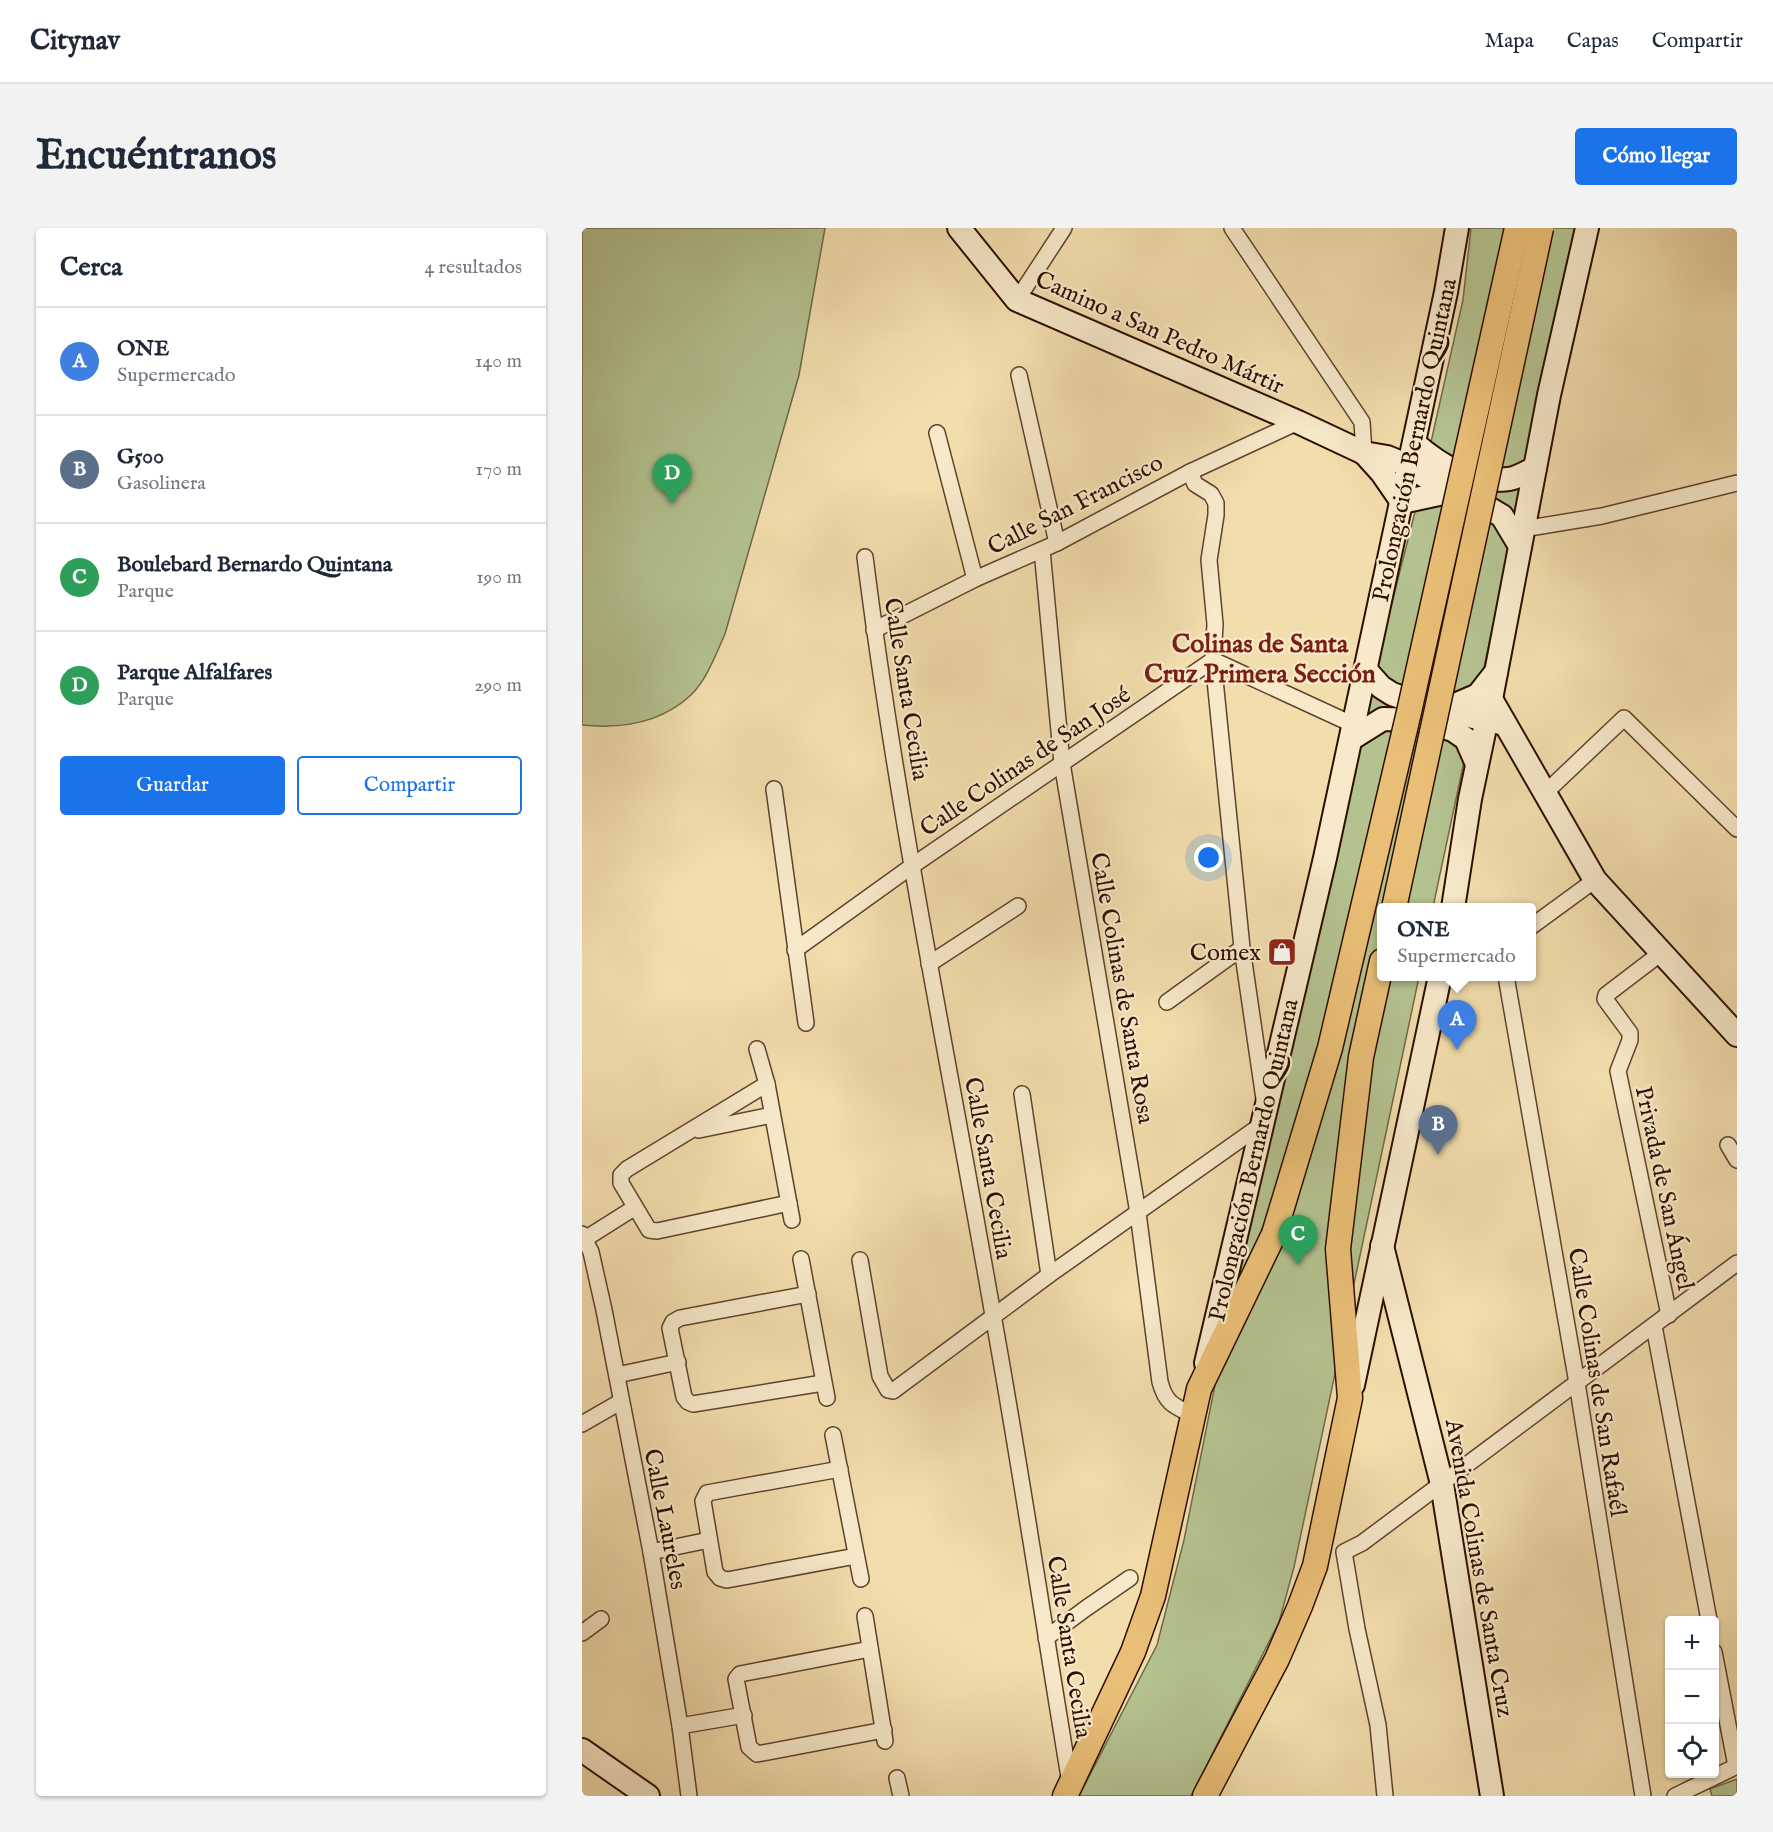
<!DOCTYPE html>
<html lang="es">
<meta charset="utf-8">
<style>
:root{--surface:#fff;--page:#f2f2f3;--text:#1f2937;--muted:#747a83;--line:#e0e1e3;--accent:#1a73e8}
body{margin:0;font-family:"IM FELL English",serif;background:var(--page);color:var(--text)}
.controls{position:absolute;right:18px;bottom:18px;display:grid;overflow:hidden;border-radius:6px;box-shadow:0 2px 4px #0004}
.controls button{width:54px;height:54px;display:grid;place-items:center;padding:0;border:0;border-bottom:2px solid var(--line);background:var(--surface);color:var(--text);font:30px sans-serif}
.you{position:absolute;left:627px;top:630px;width:21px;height:21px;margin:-15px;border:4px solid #fff;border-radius:50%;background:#1a73e8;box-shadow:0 0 0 9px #1a73e833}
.badge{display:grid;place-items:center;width:39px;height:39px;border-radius:50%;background:var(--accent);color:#fff;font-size:20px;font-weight:700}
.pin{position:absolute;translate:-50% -50px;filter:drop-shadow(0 2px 3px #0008)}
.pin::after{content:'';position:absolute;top:32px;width:21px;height:18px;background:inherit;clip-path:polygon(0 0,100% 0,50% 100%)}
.popup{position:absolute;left:795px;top:675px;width:159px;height:78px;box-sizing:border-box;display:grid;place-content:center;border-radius:6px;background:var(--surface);filter:drop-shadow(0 2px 4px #0005);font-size:20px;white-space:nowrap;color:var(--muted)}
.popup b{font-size:22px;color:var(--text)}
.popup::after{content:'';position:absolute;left:50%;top:100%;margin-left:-12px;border:12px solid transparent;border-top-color:var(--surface)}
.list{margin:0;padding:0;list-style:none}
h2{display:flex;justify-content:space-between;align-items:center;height:78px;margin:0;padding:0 24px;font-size:26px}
h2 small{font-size:20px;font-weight:400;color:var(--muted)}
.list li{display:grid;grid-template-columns:39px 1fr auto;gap:18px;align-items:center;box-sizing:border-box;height:108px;padding:0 24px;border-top:2px solid var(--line)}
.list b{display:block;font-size:22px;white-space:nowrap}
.list p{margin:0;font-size:20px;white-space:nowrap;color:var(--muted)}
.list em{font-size:20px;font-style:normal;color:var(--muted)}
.actions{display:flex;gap:12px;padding:18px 24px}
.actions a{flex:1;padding:14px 0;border:2px solid var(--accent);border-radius:6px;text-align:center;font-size:21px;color:var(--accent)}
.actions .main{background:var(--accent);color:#fff}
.icon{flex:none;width:33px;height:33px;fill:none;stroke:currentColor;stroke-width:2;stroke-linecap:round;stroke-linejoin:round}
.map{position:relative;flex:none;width:1155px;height:1568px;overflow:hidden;border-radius:6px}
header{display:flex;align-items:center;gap:36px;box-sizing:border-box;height:84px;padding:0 30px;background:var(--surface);border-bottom:2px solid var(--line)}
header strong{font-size:28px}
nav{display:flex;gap:33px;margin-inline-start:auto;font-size:21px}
.intro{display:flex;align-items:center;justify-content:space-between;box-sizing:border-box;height:144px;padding:0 36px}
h1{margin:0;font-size:42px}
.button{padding:15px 27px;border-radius:6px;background:var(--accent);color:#fff;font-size:21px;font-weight:700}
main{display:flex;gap:36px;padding:0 36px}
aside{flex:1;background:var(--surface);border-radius:6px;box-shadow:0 2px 4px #0004}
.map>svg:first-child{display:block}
.green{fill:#b4c28f;stroke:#706848;stroke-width:1.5}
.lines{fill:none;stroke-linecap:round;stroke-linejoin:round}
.street-casing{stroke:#5e422d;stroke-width:18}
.secondary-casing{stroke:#2d0f02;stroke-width:26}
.primary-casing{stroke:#2d0f02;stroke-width:27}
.street{stroke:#f7e9ca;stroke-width:15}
.secondary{stroke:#f7e9ca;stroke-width:22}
.primary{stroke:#e9be76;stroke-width:24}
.primary-bridge-casing{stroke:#2d0f02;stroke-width:27;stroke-linecap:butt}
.primary-bridge{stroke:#e9be76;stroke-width:24}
.labels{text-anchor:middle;stroke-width:4.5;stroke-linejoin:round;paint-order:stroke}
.street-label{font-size:24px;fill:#2d0f02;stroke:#f7e9ca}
.poi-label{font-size:24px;fill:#2d0f02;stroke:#f7e9ca;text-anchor:end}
.neighbourhood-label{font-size:26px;font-weight:bold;fill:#7a1f14;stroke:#f7e9ca}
</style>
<header>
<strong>Citynav</strong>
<nav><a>Mapa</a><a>Capas</a><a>Compartir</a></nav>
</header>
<div class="intro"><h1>Encuéntranos</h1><a class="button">Cómo llegar</a></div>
<main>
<aside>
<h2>Cerca<small>4 resultados</small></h2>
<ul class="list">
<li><span class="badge" style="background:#3f7fe0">A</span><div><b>ONE</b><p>Supermercado</p></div><em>140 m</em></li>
<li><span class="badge" style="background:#5c6f8a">B</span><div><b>G500</b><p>Gasolinera</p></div><em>170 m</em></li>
<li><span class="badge" style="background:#2e9e5b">C</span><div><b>Boulebard Bernardo Quintana</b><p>Parque</p></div><em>190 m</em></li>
<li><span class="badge" style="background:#2e9e5b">D</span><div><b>Parque Alfalfares</b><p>Parque</p></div><em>290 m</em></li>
</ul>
<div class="actions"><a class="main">Guardar</a><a>Compartir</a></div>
</aside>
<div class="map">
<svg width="1155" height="1568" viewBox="0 0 1155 1568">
<rect width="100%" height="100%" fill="#f2ddad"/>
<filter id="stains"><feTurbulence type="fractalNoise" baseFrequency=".00333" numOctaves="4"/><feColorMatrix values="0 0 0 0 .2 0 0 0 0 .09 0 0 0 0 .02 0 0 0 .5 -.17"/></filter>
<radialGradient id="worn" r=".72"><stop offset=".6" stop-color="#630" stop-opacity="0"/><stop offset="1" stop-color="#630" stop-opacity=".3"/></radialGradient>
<g class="green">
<path d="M 0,0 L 243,0 L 217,147 L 143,406 C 134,426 125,451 109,467 C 79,495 39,501 0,497 Z"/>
<polygon points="889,0 1000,0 930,308 851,679 800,680 800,748 837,749 712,1339 697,1394 609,1568 497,1568 575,1417 602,1312 712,762 835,276 881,72"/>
<polygon points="1155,1551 1155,1568 1130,1568 1128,1561"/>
</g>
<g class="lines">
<g class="street-casing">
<g id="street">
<polyline points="650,0 780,194 782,225"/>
<polyline points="435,72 482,0"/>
<polyline points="437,147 475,315"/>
<polyline points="355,205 393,351"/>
<polyline points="608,244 613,256 629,266 634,275 634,287 627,332 633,396 631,432 660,720 682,871"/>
<polyline points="941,301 1020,288 1155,255"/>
<path d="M 460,322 L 480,535 L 556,985 L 578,1154 C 584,1176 592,1178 611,1187"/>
<path d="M 283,329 C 315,584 367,834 411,1087 C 439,1242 462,1399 488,1555"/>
<polyline points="292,402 393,351 475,315 608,244 716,194"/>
<polyline points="192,561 224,795"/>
<polyline points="963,565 1042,490 1155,601"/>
<polyline points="950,698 1013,652"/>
<polyline points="213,722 330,638 631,432 772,497"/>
<polyline points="1079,725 1024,767 1023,771 1048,805 1048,812 1036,843 1087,1087"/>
<polyline points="347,736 436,678"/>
<polyline points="924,748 995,1155 1061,1568"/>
<polyline points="585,774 660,720"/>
<polyline points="175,821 185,856 210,992"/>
<polyline points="185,856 45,941 39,947 39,955 67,1002 75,1003 207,975"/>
<polyline points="440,866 467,1047"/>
<polyline points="117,902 190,887"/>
<polyline points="1146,917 1155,932"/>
<polyline points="0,1006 9,1024 22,1082 69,1324 98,1498 107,1568"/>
<polyline points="3,1011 52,980"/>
<polyline points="219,1031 245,1170"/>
<polyline points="278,1032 298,1148 306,1162 311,1163 467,1047 679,897"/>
<polyline points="226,1066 98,1090 91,1094 88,1100 102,1169 106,1174 111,1176 241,1155"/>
<polyline points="1072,1098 1127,1392"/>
<polyline points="35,1147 96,1134"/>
<polyline points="0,1196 38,1174"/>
<polyline points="251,1207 279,1351"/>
<polyline points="258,1241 125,1265 121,1273 133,1344 138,1350 145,1352 274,1328"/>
<polyline points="69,1324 127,1312"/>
<polyline points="283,1388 303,1513"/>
<polyline points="0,1405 19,1391"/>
<polyline points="464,1410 503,1381 548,1350"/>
<polyline points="288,1421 158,1446 154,1451 167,1519 175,1526 302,1502"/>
<polyline points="1132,1424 1154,1538"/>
<polyline points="98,1498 162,1487"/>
<polyline points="315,1550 319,1568"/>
<polyline points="803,1568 796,1497 775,1401 762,1324 780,1315 1155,1035"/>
<polyline points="1093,1568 1155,1538"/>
</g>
</g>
<g class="secondary-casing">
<g id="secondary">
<polyline points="377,0 435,72 716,194 782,225 805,229 827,238 852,254 886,268 920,288 938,318"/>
<path d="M 832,215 C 860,239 888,256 927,251 C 935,250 945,244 953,240"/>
<polyline points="782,225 800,245 820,274"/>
<polyline points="820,274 871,263"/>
<polyline points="784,442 799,459 810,466 850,480 919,495"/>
<polyline points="909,471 1013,652 1155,807"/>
<polyline points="855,479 875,476 896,467 914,444"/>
<polyline points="769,511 801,491 839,492 871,502 884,511 895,536"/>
<polyline points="871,680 888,571 909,471 967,167 1005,0"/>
<polyline points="800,1018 860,1256 910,1568"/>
<polyline points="624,1135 743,630 864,64 875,0"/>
<polyline points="771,1157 858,748"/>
<polyline points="0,1522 66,1568"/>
</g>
</g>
<g class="primary-casing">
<g id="primary">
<polyline points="483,1568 551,1424 571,1368 617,1161 692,1006"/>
<polyline points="623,1568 695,1431 718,1378 733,1338 768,1170 756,1021 779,829 800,733"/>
</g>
</g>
<use href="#street" class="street"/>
<use href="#secondary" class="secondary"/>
<use href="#primary" class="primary"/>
<g class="primary-bridge-casing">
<g id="primary-bridge">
<polyline points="812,680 959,0"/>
<polyline points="692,1006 748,820 827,484 935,0"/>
</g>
</g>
<use href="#primary-bridge" class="primary-bridge"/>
</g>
<defs>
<g id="shop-square" transform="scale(1.5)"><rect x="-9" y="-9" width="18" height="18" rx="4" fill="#8f2418" stroke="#f7e9ca"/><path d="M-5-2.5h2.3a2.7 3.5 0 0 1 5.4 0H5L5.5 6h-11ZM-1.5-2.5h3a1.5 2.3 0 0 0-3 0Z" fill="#fff"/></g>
</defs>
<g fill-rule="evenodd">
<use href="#shop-square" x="700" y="724"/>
</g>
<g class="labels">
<g class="street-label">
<text transform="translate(578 104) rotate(24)" y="8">Camino a San Pedro Mártir</text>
<text transform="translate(832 212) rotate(-78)" y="8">Prolongación Bernardo Quintana</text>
<text transform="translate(493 276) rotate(-27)" y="8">Calle San Francisco</text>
<text transform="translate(325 461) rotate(81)" y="8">Calle Santa Cecilia</text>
<text transform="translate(443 533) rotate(-34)" y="8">Calle Colinas de San José</text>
<text transform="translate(541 760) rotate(80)" y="8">Calle Colinas de Santa Rosa</text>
<text transform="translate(671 932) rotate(-77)" y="8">Prolongación Bernardo Quintana</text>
<text transform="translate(407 940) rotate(80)" y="8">Calle Santa Cecilia</text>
<text transform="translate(1083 960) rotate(78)" y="8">Privada de San Ángel</text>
<text transform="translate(1016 1154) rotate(81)" y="8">Calle Colinas de San Rafaél</text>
<text transform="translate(84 1291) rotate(79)" y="8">Calle Laureles</text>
<text transform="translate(898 1340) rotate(80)" y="8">Avenida Colinas de Santa Cruz</text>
<text transform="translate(488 1419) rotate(81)" y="8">Calle Santa Cecilia</text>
</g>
<g class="poi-label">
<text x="679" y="732">Comex</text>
</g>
<g class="neighbourhood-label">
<text x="678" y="424">Colinas de Santa<tspan x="678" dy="30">Cruz Primera Sección</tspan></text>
</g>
</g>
<rect width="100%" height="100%" filter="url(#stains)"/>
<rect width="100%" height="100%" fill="url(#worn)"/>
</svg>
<div class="controls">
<button>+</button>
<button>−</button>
<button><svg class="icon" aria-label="locate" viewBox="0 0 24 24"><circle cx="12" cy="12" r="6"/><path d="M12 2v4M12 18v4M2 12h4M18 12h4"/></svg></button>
</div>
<div class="you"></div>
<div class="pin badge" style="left:875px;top:822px;background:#3f7fe0">A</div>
<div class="popup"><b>ONE</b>Supermercado</div>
<div class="pin badge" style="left:856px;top:927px;background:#5c6f8a">B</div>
<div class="pin badge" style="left:716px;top:1037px;background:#2e9e5b">C</div>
<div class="pin badge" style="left:90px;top:276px;background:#2e9e5b">D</div>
</div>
</main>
